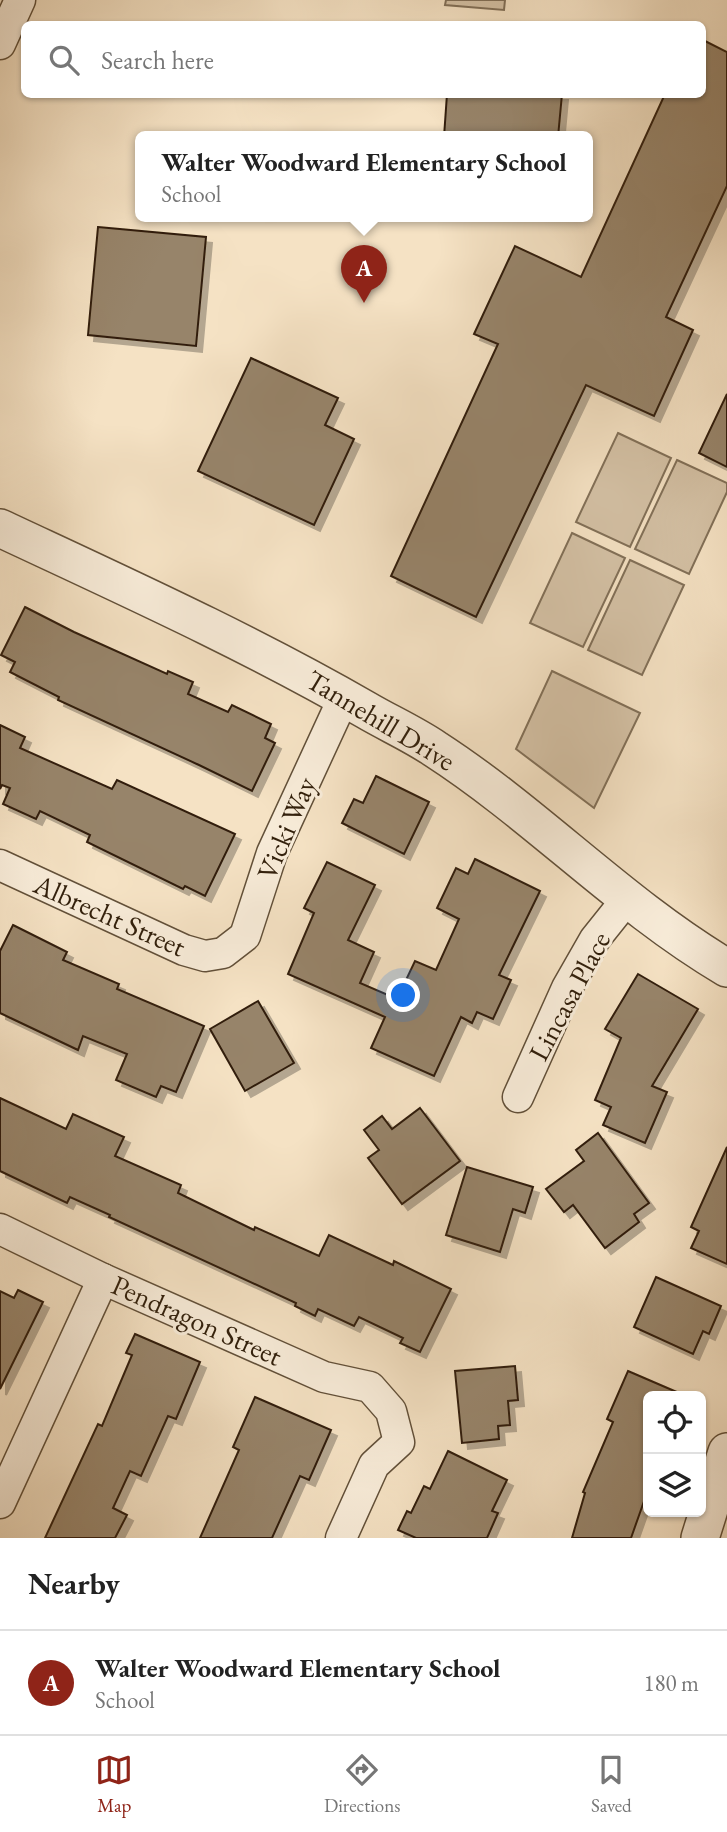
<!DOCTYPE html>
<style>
:root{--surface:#fff;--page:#f6f6f6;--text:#222;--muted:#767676;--line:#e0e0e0;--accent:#8f2418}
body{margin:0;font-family:"EB Garamond",serif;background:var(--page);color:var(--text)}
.controls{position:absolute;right:21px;bottom:21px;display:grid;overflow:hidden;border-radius:10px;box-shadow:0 2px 5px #0004}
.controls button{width:63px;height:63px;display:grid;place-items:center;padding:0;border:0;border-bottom:2px solid var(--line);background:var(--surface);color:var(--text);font:35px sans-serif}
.you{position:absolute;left:404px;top:996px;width:24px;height:24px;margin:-18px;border:5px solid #fff;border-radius:50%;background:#1a73e8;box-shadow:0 0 0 10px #1a73e833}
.badge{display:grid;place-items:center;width:46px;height:46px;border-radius:50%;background:var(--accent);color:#fff;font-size:23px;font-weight:700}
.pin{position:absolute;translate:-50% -58px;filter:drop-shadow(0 2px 4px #0008)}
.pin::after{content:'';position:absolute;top:37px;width:24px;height:21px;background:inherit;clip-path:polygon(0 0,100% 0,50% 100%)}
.popup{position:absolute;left:135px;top:131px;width:458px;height:91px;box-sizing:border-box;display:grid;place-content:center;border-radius:10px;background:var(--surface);filter:drop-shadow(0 2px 5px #0005);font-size:23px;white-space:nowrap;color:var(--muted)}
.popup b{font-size:26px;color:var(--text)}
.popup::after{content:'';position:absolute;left:50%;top:100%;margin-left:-14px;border:14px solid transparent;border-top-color:var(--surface)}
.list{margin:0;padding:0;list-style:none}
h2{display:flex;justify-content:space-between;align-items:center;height:91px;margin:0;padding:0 28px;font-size:30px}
h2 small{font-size:23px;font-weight:400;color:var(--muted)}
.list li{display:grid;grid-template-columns:46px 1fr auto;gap:21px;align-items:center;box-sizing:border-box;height:105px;padding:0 28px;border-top:2px solid var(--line)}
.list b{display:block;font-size:26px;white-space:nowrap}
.list p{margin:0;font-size:23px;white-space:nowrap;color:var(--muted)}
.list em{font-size:23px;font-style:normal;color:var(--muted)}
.icon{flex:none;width:38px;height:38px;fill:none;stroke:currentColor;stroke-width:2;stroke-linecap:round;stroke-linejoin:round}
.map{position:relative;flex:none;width:727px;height:1538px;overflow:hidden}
.search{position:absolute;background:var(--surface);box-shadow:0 2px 5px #0004;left:21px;right:21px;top:21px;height:77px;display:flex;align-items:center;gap:18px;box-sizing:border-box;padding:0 24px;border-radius:10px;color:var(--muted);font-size:26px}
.sheet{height:196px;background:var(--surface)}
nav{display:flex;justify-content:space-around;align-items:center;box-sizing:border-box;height:98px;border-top:2px solid var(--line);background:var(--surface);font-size:19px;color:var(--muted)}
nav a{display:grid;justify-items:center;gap:4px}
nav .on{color:var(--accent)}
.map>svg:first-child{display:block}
.green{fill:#d4c1a5;stroke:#827058;stroke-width:2}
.building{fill:#97846b;stroke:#311f0b;stroke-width:2;filter:url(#shadow)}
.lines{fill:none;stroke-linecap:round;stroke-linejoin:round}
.minor-casing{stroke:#625039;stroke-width:33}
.tertiary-casing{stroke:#625039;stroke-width:40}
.minor{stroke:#f8ecd9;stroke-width:30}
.tertiary{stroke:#f8ecd9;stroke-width:37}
.labels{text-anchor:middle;stroke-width:6;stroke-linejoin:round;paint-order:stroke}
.street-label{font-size:28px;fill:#311f0b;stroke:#f8ecd9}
</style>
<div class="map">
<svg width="727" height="1538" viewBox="0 0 727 1538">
<defs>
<filter id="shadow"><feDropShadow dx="6" dy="6" stdDeviation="0" flood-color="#0004"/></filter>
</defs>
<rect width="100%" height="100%" fill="#f5e2c4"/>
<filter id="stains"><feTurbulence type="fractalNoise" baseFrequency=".00286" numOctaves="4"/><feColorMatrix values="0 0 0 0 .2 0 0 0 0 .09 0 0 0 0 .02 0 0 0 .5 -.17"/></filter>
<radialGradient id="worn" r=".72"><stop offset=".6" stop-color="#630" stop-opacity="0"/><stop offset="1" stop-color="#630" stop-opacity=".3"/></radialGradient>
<g class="green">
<polygon points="446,0 505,0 504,10 445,5"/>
<polygon points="618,433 671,458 630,547 576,522"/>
<polygon points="677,460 727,483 727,492 689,574 635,549"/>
<polygon points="572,533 625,558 583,647 530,623"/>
<polygon points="630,560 684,585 642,675 588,650"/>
<polygon points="552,671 640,713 594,808 516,749"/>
</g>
<g class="building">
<polygon points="703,40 727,52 727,186 666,317 693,330 654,416 586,385 476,617 391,576 498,344 474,334 515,246 581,277 665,94 703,94"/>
<polygon points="447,94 562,94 558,137 444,137"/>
<polygon points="98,227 206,237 196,346 88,335"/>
<polygon points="251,358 338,398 325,425 354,439 314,525 198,471"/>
<polygon points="727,394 727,467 699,453"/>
<polygon points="25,607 74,632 167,674 168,671 193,682 188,694 228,712 232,705 271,724 265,738 275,743 252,791 199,765 58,700 59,697 10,672 15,662 1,655"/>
<polygon points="0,725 25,737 20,748 112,789 117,780 235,834 205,896 185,886 183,889 87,842 90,835 40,811 36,819 3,804 10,788 2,785 0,789"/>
<polygon points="376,776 429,802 404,854 342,823 354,799 363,803"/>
<polygon points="475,859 540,891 499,975 511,980 493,1019 477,1012 472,1023 461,1017 434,1076 371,1048 385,1017 288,974 314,913 304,908 327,862 375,885 348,940 374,952 360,983 397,999 415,961 436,970 459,919 437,908 456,868 468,874"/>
<polygon points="13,925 67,952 63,960 119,984 117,989 204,1026 176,1092 161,1086 156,1097 116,1080 127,1054 83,1036 78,1050 0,1013 0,951"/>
<polygon points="638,974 698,1009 652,1086 667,1092 645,1143 603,1125 611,1107 595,1100 621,1038 605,1029"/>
<polygon points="258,1001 294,1063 245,1091 210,1029"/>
<polygon points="0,1098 66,1129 73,1114 124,1137 115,1156 181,1185 178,1193 254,1230 255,1227 319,1256 329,1235 393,1265 394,1261 451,1289 420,1352 400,1343 403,1338 359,1317 354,1326 318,1309 315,1316 295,1306 296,1303 109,1217 110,1215 70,1197 67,1203 0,1171"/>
<polygon points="420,1108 460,1161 402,1204 368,1158 379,1150 364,1130 382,1116 392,1129"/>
<polygon points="598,1133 649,1203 634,1214 639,1222 605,1248 573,1205 564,1212 546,1189 584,1161 576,1150"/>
<polygon points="727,1147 727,1264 691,1248 699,1231 691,1227"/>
<polygon points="467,1167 533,1187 525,1213 513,1209 500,1252 446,1235"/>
<polygon points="656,1277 721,1306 709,1334 703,1331 693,1354 634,1327"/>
<polygon points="18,1290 43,1302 0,1389 0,1291 14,1298"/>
<polygon points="135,1334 200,1362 176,1419 168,1416 141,1476 130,1471 113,1508 127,1515 115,1538 45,1538 98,1424 102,1426 132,1355 126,1353"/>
<polygon points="515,1366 518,1400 508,1401 510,1425 498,1426 499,1439 462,1443 455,1371"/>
<polygon points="628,1371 686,1396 648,1396 648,1490 631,1538 572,1538 585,1493 583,1492 613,1422 607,1419"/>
<polygon points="255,1397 331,1430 309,1480 300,1476 272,1538 200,1538 239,1450 233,1447"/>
<polygon points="448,1451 507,1480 492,1511 498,1513 487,1538 416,1538 398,1530 407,1511 411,1513 424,1486 430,1489"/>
</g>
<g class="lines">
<g class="minor-casing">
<g id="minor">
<polyline points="0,44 20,0"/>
<polyline points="0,865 184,950 205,956 223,953 245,936 272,853 344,697"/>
<polyline points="518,1097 567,988 595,939 627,899"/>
<polyline points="0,1229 103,1279 324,1377 370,1387 391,1411 399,1442 374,1465 341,1538"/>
<polyline points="0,1503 103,1279"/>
</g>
</g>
<g class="tertiary-casing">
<g id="tertiary">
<path d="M 0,528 C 124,586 248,642 366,710 C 388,723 413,734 435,749 C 537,815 622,906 727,968"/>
<polyline points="700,1538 727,1452"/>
</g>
</g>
<use href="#minor" class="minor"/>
<use href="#tertiary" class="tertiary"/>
</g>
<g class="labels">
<g class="street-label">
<text transform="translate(381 720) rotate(31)" y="10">Tannehill Drive</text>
<text transform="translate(286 828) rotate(-67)" y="10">Vicki Way</text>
<text transform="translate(110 915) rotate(24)" y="10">Albrecht Street</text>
<text transform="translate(569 996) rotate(-62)" y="10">Lincasa Place</text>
<text transform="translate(197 1320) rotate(24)" y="10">Pendragon Street</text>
</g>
</g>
<rect width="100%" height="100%" filter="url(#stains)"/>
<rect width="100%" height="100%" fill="url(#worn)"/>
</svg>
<div class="controls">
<button><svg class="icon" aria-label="locate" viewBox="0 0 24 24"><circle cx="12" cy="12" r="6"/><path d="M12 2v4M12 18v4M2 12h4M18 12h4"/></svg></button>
<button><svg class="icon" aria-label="layers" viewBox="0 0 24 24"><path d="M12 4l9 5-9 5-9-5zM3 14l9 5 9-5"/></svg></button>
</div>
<div class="you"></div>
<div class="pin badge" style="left:364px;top:303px">A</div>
<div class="popup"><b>Walter Woodward Elementary School</b>School</div>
<div class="search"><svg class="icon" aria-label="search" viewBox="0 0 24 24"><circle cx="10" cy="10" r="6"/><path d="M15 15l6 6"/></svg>Search here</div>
</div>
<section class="sheet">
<h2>Nearby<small></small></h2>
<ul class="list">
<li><span class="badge">A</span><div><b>Walter Woodward Elementary School</b><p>School</p></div><em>180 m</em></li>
</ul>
</section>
<nav>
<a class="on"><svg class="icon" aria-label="map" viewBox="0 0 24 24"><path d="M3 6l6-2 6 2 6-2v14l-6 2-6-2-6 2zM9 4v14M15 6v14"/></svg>Map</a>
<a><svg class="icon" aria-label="directions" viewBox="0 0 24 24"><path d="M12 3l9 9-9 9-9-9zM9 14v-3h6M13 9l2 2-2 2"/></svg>Directions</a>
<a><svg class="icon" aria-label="saved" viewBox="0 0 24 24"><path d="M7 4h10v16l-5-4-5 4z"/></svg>Saved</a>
</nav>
